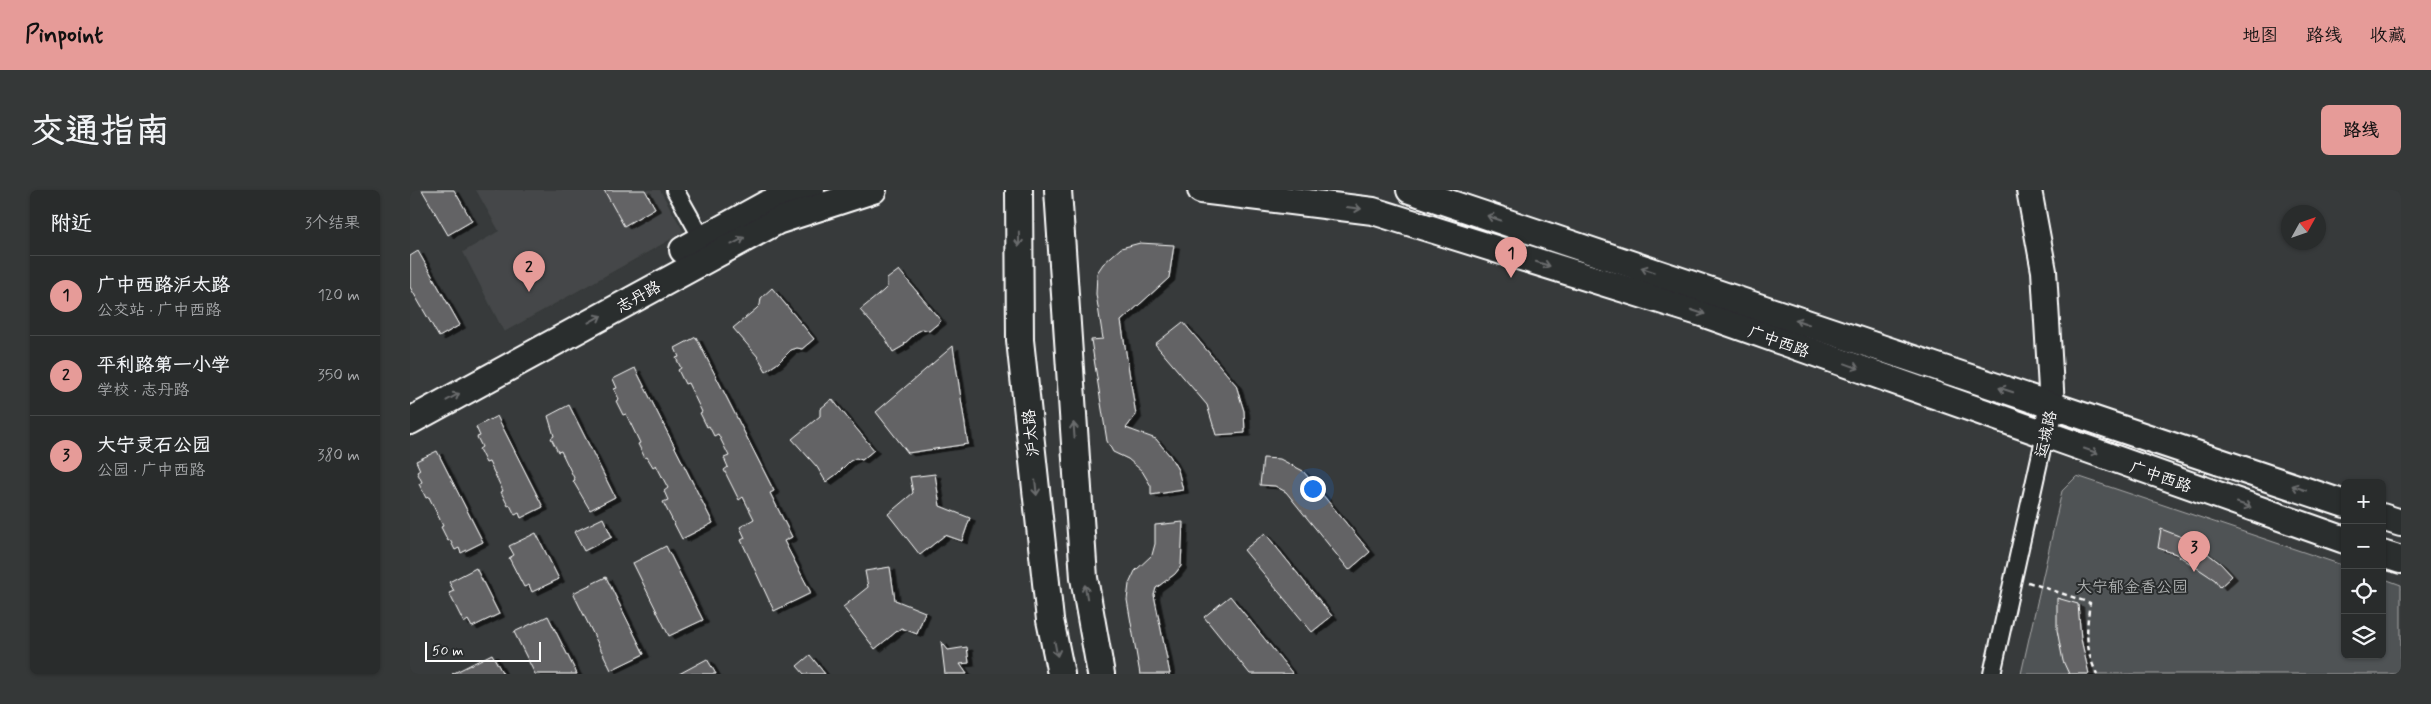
<!DOCTYPE html>
<html lang="zh">
<meta charset="utf-8">
<style>
:root{--surface:#292c2c;--page:#353838;--text:#f1f3f6;--muted:#a5a7a9;--line:#454848;--accent:#e69b98}
body{margin:0;font-family:Mynerve,"LXGW WenKai TC",sans-serif;background:var(--page);color:var(--text)}
.controls{position:absolute;right:15px;bottom:15px;display:grid;overflow:hidden;border-radius:8px;box-shadow:0 1px 4px #0004}
.controls button{width:45px;height:45px;display:grid;place-items:center;padding:0;border:0;border-bottom:1px solid var(--line);background:var(--surface);color:var(--text);font:25px sans-serif}
.compass{position:absolute;left:1871px;top:15px;width:45px;height:45px;border-radius:50%;background:var(--surface);box-shadow:0 1px 4px #0004;rotate:50deg}
.scale{position:absolute;left:15px;bottom:12px;width:116px;box-sizing:border-box;padding-left:5px;border:2px solid #fff;border-top:0;font-size:14px;line-height:18px;white-space:nowrap;color:#fff;-webkit-text-stroke:4px #2a2d2e;paint-order:stroke}
.you{position:absolute;left:902px;top:298px;width:18px;height:18px;margin:-12px;border:4px solid #fff;border-radius:50%;background:#1a73e8;box-shadow:0 0 0 8px #1a73e833}
.badge{display:grid;place-items:center;width:32px;height:32px;border-radius:50%;background:var(--accent);color:#111;font-size:16px;font-weight:700}
.pin{position:absolute;translate:-50% -41px;filter:drop-shadow(0 1px 2px #0008)}
.pin::after{content:'';position:absolute;top:26px;width:18px;height:15px;background:inherit;clip-path:polygon(0 0,100% 0,50% 100%)}
.list{margin:0;padding:0;list-style:none}
h2{display:flex;justify-content:space-between;align-items:center;height:65px;margin:0;padding:0 20px;font-size:21px}
h2 small{font-size:16px;font-weight:400;color:var(--muted)}
.list li{display:grid;grid-template-columns:32px 1fr auto;gap:15px;align-items:center;box-sizing:border-box;height:80px;padding:0 20px;border-top:1px solid var(--line)}
.list b{display:block;font-size:19px;white-space:nowrap}
.list p{margin:0;font-size:16px;white-space:nowrap;color:var(--muted)}
.list em{font-size:16px;font-style:normal;color:var(--muted)}
.icon{flex:none;width:28px;height:28px;fill:none;stroke:currentColor;stroke-width:2;stroke-linecap:round;stroke-linejoin:round}
.map{position:relative;flex:none;width:1991px;height:484px;overflow:hidden;border-radius:8px}
header{display:flex;align-items:center;gap:30px;box-sizing:border-box;height:70px;padding:0 25px;background:var(--accent);color:#111}
header strong{font-size:24px}
nav{display:flex;gap:28px;margin-inline-start:auto;font-size:18px}
.intro{display:flex;align-items:center;justify-content:space-between;box-sizing:border-box;height:120px;padding:0 30px}
h1{margin:0;font-size:35px}
.button{padding:12px 22px;border-radius:8px;background:var(--accent);color:#111;font-size:18px;font-weight:700}
main{display:flex;gap:30px;padding:0 30px}
aside{flex:1;background:var(--surface);border-radius:8px;box-shadow:0 1px 4px #0004}
.map>svg:first-child{display:block}
.built{fill:#444748}
.green{fill:#505354;stroke:#a8a9aa}
.building{fill:#636465;stroke:#fff;filter:url(#shadow)}
.lines{fill:none;stroke-linecap:round;stroke-linejoin:round}
.street-casing{stroke:#fff;stroke-width:20}
.secondary-casing{stroke:#fff;stroke-width:28}
.primary-casing{stroke:#fff;stroke-width:30}
.path{stroke:#fff;stroke-width:2.5;stroke-dasharray:5 4;stroke-linecap:butt}
.street{stroke:#2a2d2e;stroke-width:16}
.secondary{stroke:#2a2d2e;stroke-width:24}
.primary{stroke:#2a2d2e;stroke-width:26}
.oneway{stroke:#6a6c6d}
.labels{text-anchor:middle;stroke-width:4;stroke-linejoin:round;paint-order:stroke}
.street-label{font-size:16px;fill:#fff;stroke:#2a2d2e}
.park-label{font-size:16px;fill:#b0b2b2;stroke:#2a2d2e}
</style>
<header>
<strong>Pinpoint</strong>
<nav><a>地图</a><a>路线</a><a>收藏</a></nav>
</header>
<div class="intro"><h1>交通指南</h1><a class="button">路线</a></div>
<main>
<aside>
<h2>附近<small>3个结果</small></h2>
<ul class="list">
<li><span class="badge">1</span><div><b>广中西路沪太路</b><p>公交站 · 广中西路</p></div><em>120 m</em></li>
<li><span class="badge">2</span><div><b>平利路第一小学</b><p>学校 · 志丹路</p></div><em>350 m</em></li>
<li><span class="badge">3</span><div><b>大宁灵石公园</b><p>公园 · 广中西路</p></div><em>380 m</em></li>
</ul>
</aside>
<div class="map">
<svg width="1991" height="484" viewBox="0 0 1991 484">
<defs>
<filter id="shadow"><feDropShadow dx="5.5" dy="3" stdDeviation="0" flood-color="#0009"/></filter>
</defs>
<rect width="100%" height="100%" fill="#373a3b"/>
<filter id="ink" filterUnits="userSpaceOnUse"><feTurbulence type="fractalNoise" baseFrequency=".02" numOctaves="2"/><feDisplacementMap in="SourceGraphic" scale="10" xChannelSelector="R" yChannelSelector="G"/><feConvolveMatrix kernelMatrix="1 2 1 2 8 2 1 2 1" color-interpolation-filters="sRGB"/></filter>
<g filter="url(#ink)">
<polygon class="built" points="66,0 250,0 274,42 94,142 53,62 89,41"/>
<polygon class="green" points="1667,286 1935,376 1935,465 1972,465 1972,388 1991,395 1991,484 1611,484 1652,301"/>
<g class="building">
<polygon points="12,0 44,0 62,31 38,45"/>
<polygon points="194,0 235,0 245,18 214,36"/>
<polygon points="730,53 764,55 759,88 711,131 726,225 716,238 746,249 760,266 768,280 773,300 741,305 741,296 732,281 718,269 703,262 697,251 681,150 693,149 686,104 687,83 693,74 711,58"/>
<polygon points="8,61 50,135 29,147 0,97 0,66"/>
<polygon points="489,80 531,131 519,141 513,139 507,142 494,154 495,155 483,162 475,148 450,120 473,101 477,97 477,89"/>
<polygon points="362,98 404,149 392,159 387,158 381,160 368,173 356,181 348,167 323,138 346,119 350,115 351,108"/>
<polygon points="773,132 826,195 834,221 835,243 806,245 797,215 745,154"/>
<polygon points="286,147 364,301 360,303 382,347 374,351 401,403 364,421 331,350 335,348 330,337 344,329 333,307 329,310 314,280 318,277 314,268 319,266 308,244 304,246 299,236 297,237 290,223 292,222 278,193 275,194 268,180 271,178 266,168 269,167 265,158"/>
<polygon points="543,156 558,254 498,263 466,222"/>
<polygon points="225,178 303,333 272,349 253,312 258,310 254,301 258,298 246,275 243,277 237,267 235,268 228,254 230,253 216,224 213,225 206,211 209,209 204,199 207,198 203,189"/>
<polygon points="422,209 464,260 452,270 446,268 440,271 427,284 416,292 407,277 382,249 410,226 410,219"/>
<polygon points="159,215 205,307 180,320 163,291 165,290 151,261 148,262 141,248 144,246 138,226"/>
<polygon points="87,226 133,317 111,328 109,323 105,325 100,315 98,316 91,302 93,301 79,272 76,273 69,259 72,257 67,247 70,246 66,237"/>
<polygon points="27,261 73,352 51,363 49,358 45,360 40,350 38,351 31,337 33,336 19,307 16,308 9,294 12,292 7,282 10,280 6,271"/>
<polygon points="853,268 870,269 893,281 960,362 939,380 876,302 865,296 850,295"/>
<polygon points="525,284 530,316 560,328 552,351 535,345 510,365 478,324 503,303 500,287"/>
<polygon points="193,328 202,347 174,361 164,342"/>
<polygon points="773,332 771,376 765,384 746,398 744,405 760,484 730,484 717,410 719,394 725,381 742,365 745,354 745,335"/>
<polygon points="1751,339 1782,351 1811,374 1822,386 1810,397 1805,390 1766,364 1748,358"/>
<polygon points="126,343 149,389 122,402 119,395 114,397 99,368 104,365 99,356"/>
<polygon points="855,343 922,426 902,442 834,360"/>
<polygon points="256,356 293,430 259,446 223,373"/>
<polygon points="480,377 485,410 515,422 507,444 491,438 465,459 433,417 458,397 455,381"/>
<polygon points="66,378 89,424 62,437 58,430 54,433 39,403 44,401 39,392"/>
<polygon points="196,387 234,464 201,480 163,403"/>
<polygon points="820,406 883,484 840,484 794,427"/>
<polygon points="1647,408 1668,414 1671,449 1679,484 1659,484 1653,471 1647,440"/>
<polygon points="138,426 167,484 125,484 104,442"/>
<polygon points="531,451 538,460 557,457 559,473 550,474 557,484 535,484"/>
<polygon points="82,464 93,484 42,484"/>
<polygon points="400,465 415,484 394,484 387,476"/>
<polygon points="297,469 306,484 269,484"/>
</g>
<g class="lines">
<g class="street-casing">
<g id="street">
<polyline points="265,0 293,50"/>
<polyline points="1582,484 1635,245"/>
</g>
</g>
<g class="secondary-casing">
<polyline id="secondary" points="1619,0 1634,81 1642,216 1635,245"/>
</g>
<g class="primary-casing">
<g id="primary">
<polyline points="609,0 610,150 640,430 651,484"/>
<polyline points="648,0 674,388 691,484"/>
<polyline points="791,0 963,21 1292,123 1935,350"/>
<polyline points="1000,0 1935,314"/>
<polyline points="273,60 357,14 401,0"/>
<polyline points="0,231 367,31 463,0"/>
<polyline points="1972,327 1991,333"/>
<polyline points="1972,364 1991,370"/>
</g>
</g>
<path class="path" d="M 1618,392 L 1680,413 C 1676,438 1675,461 1687,484"/>
<use href="#street" class="street"/>
<use href="#secondary" class="secondary"/>
<use href="#primary" class="primary"/>
</g>
<defs><path id="oneway-shaft" d="M-6 0H5M1.5-3L5.5 0L1.5 3" fill="none" stroke-width="1.6" stroke-linecap="round" stroke-linejoin="round" transform="scale(1.25)"/></defs>
<g class="oneway">
<use href="#oneway-shaft" transform="translate(944 18) rotate(7)"/>
<use href="#oneway-shaft" transform="translate(1084 28) rotate(-161)"/>
<use href="#oneway-shaft" transform="translate(609 49) rotate(89)"/>
<use href="#oneway-shaft" transform="translate(328 51) rotate(-28)"/>
<use href="#oneway-shaft" transform="translate(1133 74) rotate(17)"/>
<use href="#oneway-shaft" transform="translate(1238 80) rotate(-161)"/>
<use href="#oneway-shaft" transform="translate(1288 122) rotate(18)"/>
<use href="#oneway-shaft" transform="translate(185 129) rotate(-29)"/>
<use href="#oneway-shaft" transform="translate(1392 132) rotate(-161)"/>
<use href="#oneway-shaft" transform="translate(1442 176) rotate(20)"/>
<use href="#oneway-shaft" transform="translate(1596 200) rotate(-162)"/>
<use href="#oneway-shaft" transform="translate(43 207) rotate(-29)"/>
<use href="#oneway-shaft" transform="translate(664 240) rotate(-94)"/>
<use href="#oneway-shaft" transform="translate(1681 261) rotate(19)"/>
<use href="#oneway-shaft" transform="translate(626 298) rotate(84)"/>
<use href="#oneway-shaft" transform="translate(1889 298) rotate(-161)"/>
<use href="#oneway-shaft" transform="translate(1834 315) rotate(19)"/>
<use href="#oneway-shaft" transform="translate(676 402) rotate(-100)"/>
<use href="#oneway-shaft" transform="translate(646 459) rotate(79)"/>
</g>
</g>
<g class="labels">
<g class="street-label">
<text transform="translate(228 106) rotate(-29)" y="6">志丹路</text>
<text transform="translate(1369 151) rotate(20)" y="6">广中西路</text>
<text transform="translate(620 243) rotate(-96)" y="6">沪太路</text>
<text transform="translate(1635 244) rotate(-77)" y="6">运城路</text>
<text transform="translate(1751 286) rotate(19)" y="6">广中西路</text>
</g>
<g class="park-label">
<text x="1722" y="402">大宁郁金香公园</text>
</g>
</g>
</svg>
<div class="controls">
<button>+</button>
<button>−</button>
<button><svg class="icon" aria-label="locate" viewBox="0 0 24 24"><circle cx="12" cy="12" r="6"/><path d="M12 2v4M12 18v4M2 12h4M18 12h4"/></svg></button>
<button><svg class="icon" aria-label="layers" viewBox="0 0 24 24"><path d="M12 4l9 5-9 5-9-5zM3 14l9 5 9-5"/></svg></button>
</div>
<svg class="compass" viewBox="-18 -18 36 36"><path d="M0-13l5 13h-10z" fill="#e53935"/><path d="M0 13l5-13h-10z" fill="#a5a7a9"/></svg>
<div class="scale">50 m</div>
<div class="you"></div>
<div class="pin badge" style="left:1101px;top:88px">1</div>
<div class="pin badge" style="left:119px;top:102px">2</div>
<div class="pin badge" style="left:1784px;top:382px">3</div>
</div>
</main>
